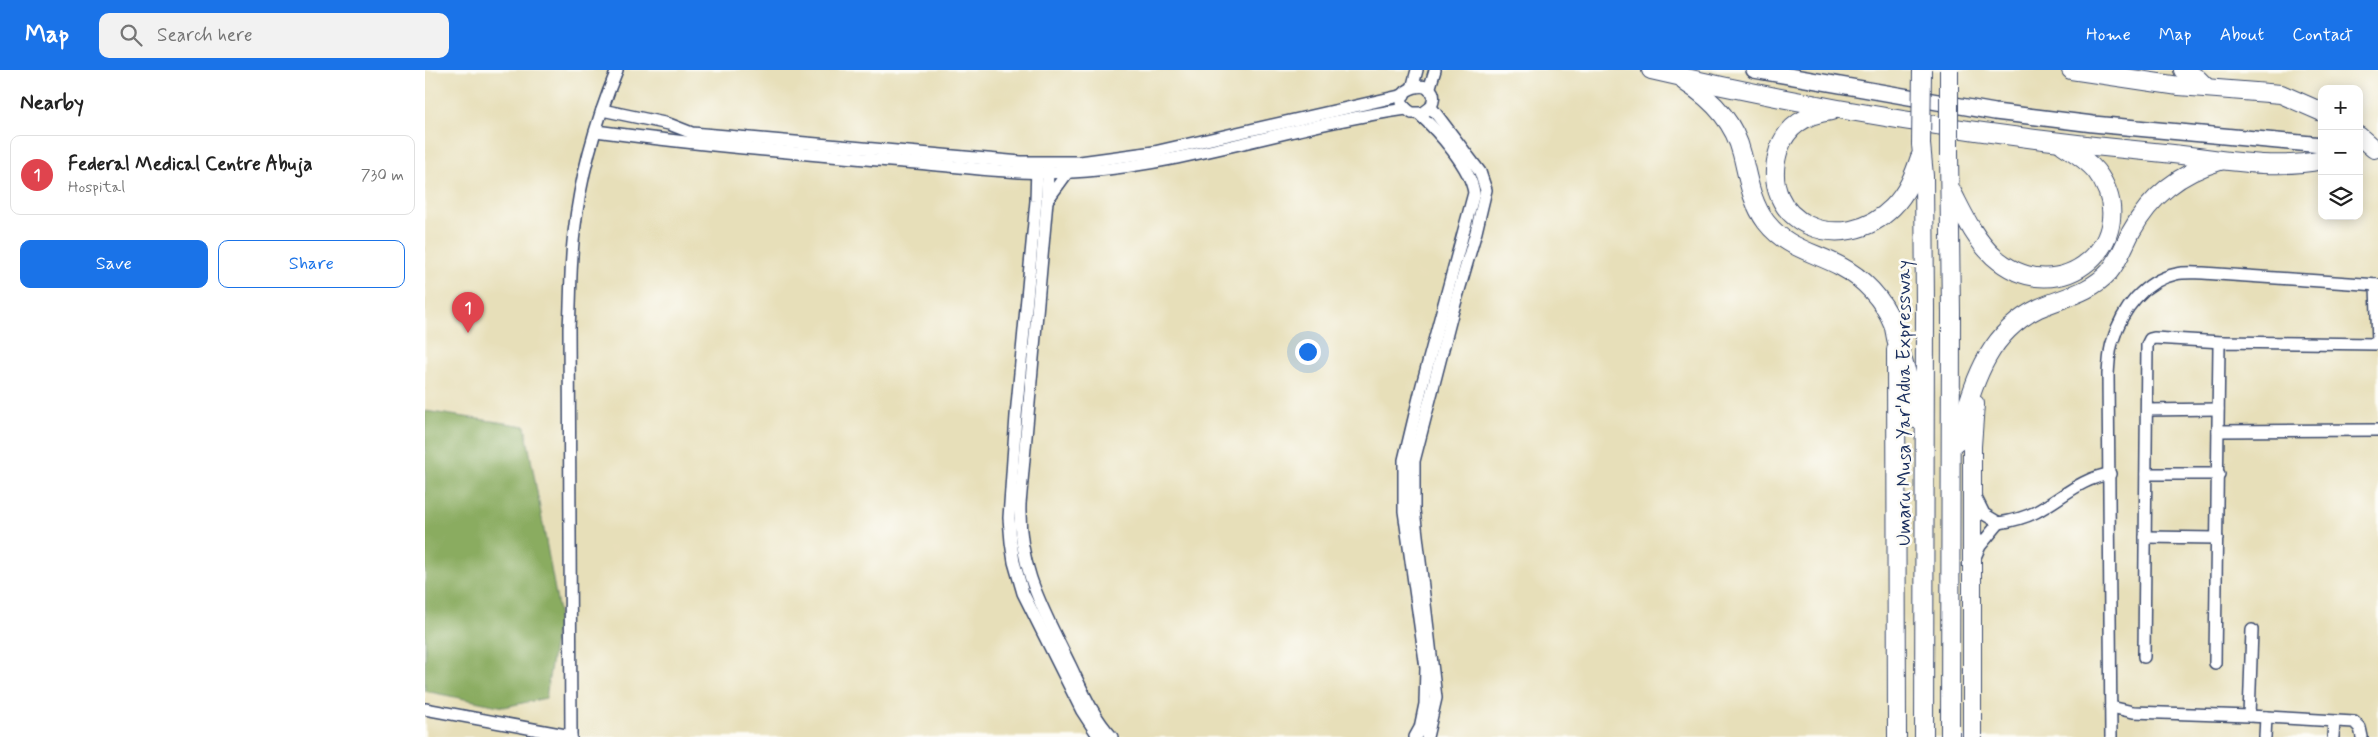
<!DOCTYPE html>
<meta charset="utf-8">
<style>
:root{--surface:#fff;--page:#f2f2f2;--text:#222;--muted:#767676;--line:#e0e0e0;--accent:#1a73e8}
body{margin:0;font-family:Mynerve,sans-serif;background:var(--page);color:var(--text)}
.controls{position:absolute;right:15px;top:15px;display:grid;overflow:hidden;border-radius:10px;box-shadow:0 2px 12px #0003}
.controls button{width:45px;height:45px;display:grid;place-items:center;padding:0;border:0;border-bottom:1px solid var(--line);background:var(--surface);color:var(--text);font:25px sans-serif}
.you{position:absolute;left:882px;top:281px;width:18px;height:18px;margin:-12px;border:4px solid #fff;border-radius:50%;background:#1a73e8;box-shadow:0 0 0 8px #1a73e833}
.badge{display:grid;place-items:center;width:32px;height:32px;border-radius:50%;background:var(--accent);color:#fff;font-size:16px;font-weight:700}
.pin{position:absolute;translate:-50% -41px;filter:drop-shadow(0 1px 2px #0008)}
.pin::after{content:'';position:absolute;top:26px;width:18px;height:15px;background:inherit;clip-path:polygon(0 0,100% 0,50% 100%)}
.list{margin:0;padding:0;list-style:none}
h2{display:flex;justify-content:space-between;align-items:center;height:65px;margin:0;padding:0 20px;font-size:21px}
h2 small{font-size:16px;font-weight:400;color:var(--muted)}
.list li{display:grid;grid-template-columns:32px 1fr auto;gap:15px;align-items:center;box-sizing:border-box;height:80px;margin:0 10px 10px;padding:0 10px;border:1px solid var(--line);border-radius:10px}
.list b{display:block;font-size:19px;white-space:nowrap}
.list p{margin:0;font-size:16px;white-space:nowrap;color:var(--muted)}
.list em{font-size:16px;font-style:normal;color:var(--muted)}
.actions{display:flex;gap:10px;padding:15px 20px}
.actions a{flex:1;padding:11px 0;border:1px solid var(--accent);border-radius:10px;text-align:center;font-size:18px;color:var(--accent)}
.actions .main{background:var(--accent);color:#fff}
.icon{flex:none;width:28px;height:28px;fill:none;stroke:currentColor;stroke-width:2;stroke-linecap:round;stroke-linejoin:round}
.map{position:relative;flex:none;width:1953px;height:667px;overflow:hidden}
header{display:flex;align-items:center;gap:30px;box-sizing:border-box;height:70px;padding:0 25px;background:var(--accent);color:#fff}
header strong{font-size:24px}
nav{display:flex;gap:28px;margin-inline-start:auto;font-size:18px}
.search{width:350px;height:45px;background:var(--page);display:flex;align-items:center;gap:12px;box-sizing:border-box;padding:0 18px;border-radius:10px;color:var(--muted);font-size:19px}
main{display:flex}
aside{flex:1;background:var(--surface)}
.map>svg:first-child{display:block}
.forest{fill:#8aac61;stroke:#526e60}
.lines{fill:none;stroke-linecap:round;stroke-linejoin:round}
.minor-casing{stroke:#3a496c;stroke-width:14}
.major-casing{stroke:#3a496c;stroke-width:18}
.highway-casing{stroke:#3a496c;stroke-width:20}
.minor{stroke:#fff;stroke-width:11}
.major{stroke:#fff;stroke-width:15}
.highway{stroke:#fff;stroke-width:18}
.highway-bridge-casing{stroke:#3a496c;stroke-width:20;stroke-linecap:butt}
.highway-bridge{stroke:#fff;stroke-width:18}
.labels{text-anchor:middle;stroke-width:5;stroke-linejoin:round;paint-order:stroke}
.street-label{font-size:19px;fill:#1b2f5e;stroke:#fdfcf7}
</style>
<header>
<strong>Map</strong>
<div class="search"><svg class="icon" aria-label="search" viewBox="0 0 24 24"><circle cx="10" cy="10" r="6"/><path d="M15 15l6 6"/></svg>Search here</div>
<nav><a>Home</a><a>Map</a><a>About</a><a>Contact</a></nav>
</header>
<main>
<aside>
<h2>Nearby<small></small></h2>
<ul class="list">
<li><span class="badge" style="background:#e0444e">1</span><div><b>Federal Medical Centre Abuja</b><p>Hospital</p></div><em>730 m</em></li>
</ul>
<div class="actions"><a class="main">Save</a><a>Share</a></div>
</aside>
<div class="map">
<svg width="1953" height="667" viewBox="0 0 1953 667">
<rect width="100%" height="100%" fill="#fdfcf7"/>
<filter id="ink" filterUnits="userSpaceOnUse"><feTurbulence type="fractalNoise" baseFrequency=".02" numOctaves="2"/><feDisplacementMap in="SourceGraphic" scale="10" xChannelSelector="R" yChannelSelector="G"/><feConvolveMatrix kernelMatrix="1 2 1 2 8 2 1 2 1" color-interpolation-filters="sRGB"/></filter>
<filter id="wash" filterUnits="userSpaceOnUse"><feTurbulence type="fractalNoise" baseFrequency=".0096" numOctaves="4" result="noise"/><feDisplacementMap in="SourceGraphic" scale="20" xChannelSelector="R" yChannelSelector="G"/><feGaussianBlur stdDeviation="1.12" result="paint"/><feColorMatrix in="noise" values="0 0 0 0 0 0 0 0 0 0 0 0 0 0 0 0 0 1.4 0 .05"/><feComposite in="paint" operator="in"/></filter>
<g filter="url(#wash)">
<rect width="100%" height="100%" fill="#e7dfb9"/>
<polygon class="forest" points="0,341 100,356 134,542 121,628 79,637 0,621"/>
</g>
<g filter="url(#ink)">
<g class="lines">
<g class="minor-casing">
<g id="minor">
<polyline points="988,15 992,0"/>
<polyline points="1004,20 1010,0"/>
<polyline points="177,40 244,54 267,63 596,92 655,92 729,82 979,25"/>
<path d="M 171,61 C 281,76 392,85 502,94 C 556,99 608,106 662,101 C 771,92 874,54 981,39"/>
<polyline points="612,96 611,131 591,346 584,448 586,472 589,492 598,523 657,641 674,667"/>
<path d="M 623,97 L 622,131 L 595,434 C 593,498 618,539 645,595 C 657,620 668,647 687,667"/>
<polyline points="623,129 642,103"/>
<polyline points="1722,340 1793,339"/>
<polyline points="1793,361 1953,360"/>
<polyline points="1721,404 1794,404"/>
<path d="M 1574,453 C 1587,451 1599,448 1611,442 C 1636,429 1656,408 1685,404"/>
<polyline points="1720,467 1792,468"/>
<polyline points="1550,487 1555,476 1574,453 1559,444 1550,426"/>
<polyline points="1719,587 1722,275 1725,269 1729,268 1797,272"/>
<polyline points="1790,593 1794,275 1797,272 1953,274 1951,215"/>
<polyline points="1686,637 1708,642 1824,646 1929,652 1935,658 1937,667"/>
<polyline points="0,639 146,666"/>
<polyline points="1824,646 1827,560"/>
<path d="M 146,667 L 144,258 C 146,226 145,194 149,163 C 155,108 171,51 192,0"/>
<path d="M 990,667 L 995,658 L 1000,634 L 1001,598 L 979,441 L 979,390 L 997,315 L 1049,123 C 1046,98 1013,61 994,44"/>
<path d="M 1002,667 L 1011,628 L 989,440 L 989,391 L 1027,244 L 1051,162 L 1061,120 L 1055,102 L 1006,37 C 1022,0 951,20 987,43 L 998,43 L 1006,37"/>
<path d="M 1686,667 L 1683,304 C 1684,293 1684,280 1688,270 C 1697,239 1719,211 1751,204 C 1759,202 1769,203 1778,203 L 1953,215"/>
<polyline points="1840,667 1841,647"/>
<polyline points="1908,667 1909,652"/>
</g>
</g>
<g class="major-casing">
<polyline id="major" points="1329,0 1570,42 1668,54 1897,75"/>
</g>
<g class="highway-casing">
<g id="highway">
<path d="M 1226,0 C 1395,40 1566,67 1739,83 C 1790,88 1846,101 1897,90"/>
<polyline points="1646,0 1754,16 1856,24 1897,42"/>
<polyline points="1758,0 1773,9 1781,17"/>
<path d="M 1260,12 C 1287,29 1309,51 1317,84 C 1323,108 1326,132 1341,152 C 1360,177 1388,182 1415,196 C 1438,208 1458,229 1468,254 C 1470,260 1470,266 1472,272 C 1482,300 1487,320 1490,349"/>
<path d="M 1406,41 C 1382,44 1362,56 1354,79 C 1330,154 1418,188 1468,137 C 1482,123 1489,105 1495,87"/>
<polyline points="1934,66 1949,79"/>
<polyline points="1496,74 1499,106 1500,238 1499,667"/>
<polyline points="1524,82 1526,242 1525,667"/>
<path d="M 1527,122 C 1539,145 1549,168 1568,186 C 1635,246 1722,168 1671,101 C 1662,90 1650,83 1638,75"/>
<polyline points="1471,280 1472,667"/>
<path d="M 1531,372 C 1548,320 1558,265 1614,238 C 1639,227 1665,223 1684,202 C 1694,190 1699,176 1706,162 C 1726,125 1755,103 1795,91"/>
<polyline points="1547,667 1547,376 1550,334"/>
</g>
</g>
<use href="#minor" class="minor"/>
<use href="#major" class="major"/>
<use href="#highway" class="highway"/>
<g class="highway-bridge-casing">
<g id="highway-bridge">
<polyline points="1524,0 1524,82"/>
<polyline points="1496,74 1497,0"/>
</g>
</g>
<use href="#highway-bridge" class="highway-bridge"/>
</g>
</g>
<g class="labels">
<g class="street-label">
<text transform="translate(1478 333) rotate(-90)" y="7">Umaru Musa Yar'Adua Expressway</text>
</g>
</g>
</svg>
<div class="controls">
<button>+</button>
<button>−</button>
<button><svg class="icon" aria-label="layers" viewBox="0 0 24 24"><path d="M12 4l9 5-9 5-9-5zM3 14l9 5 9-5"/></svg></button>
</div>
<div class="you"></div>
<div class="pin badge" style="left:43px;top:263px;background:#e0444e">1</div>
</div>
</main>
